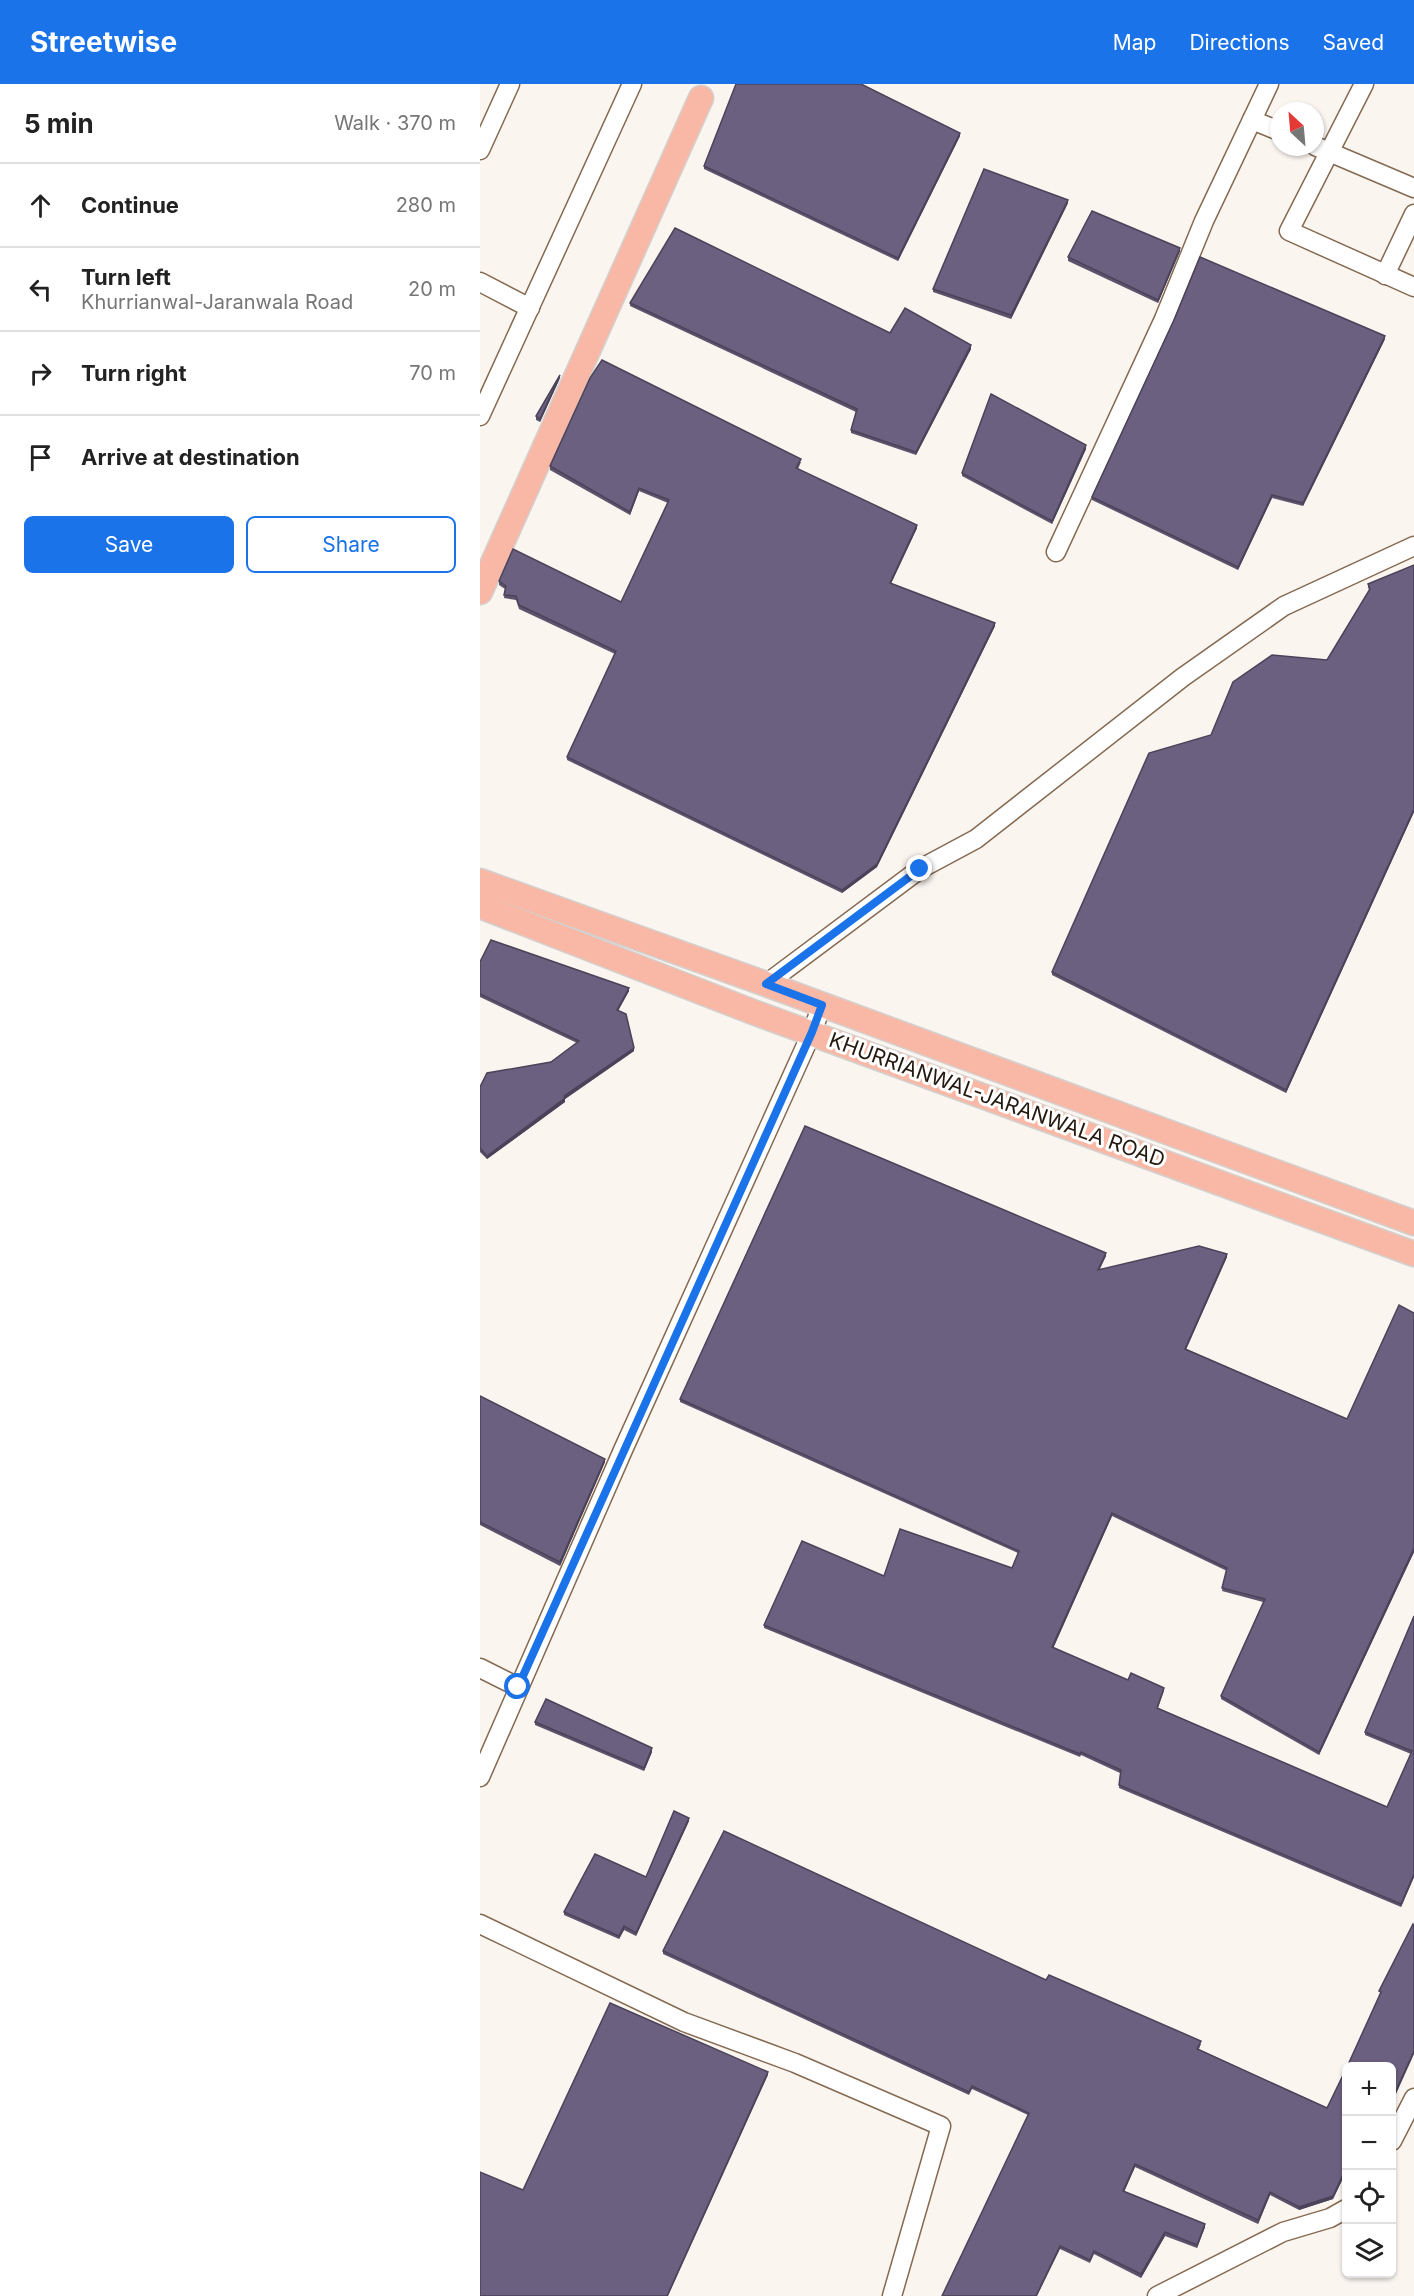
<!DOCTYPE html>
<meta charset="utf-8">
<style>
:root{--surface:#fff;--page:#f2f2f2;--text:#222;--muted:#767676;--line:#e0e0e0;--accent:#1a73e8}
body{margin:0;font-family:Inter,sans-serif;background:var(--page);color:var(--text)}
.controls{position:absolute;right:18px;bottom:18px;display:grid;overflow:hidden;border-radius:9px;box-shadow:0 2px 4px #0004}
.controls button{width:54px;height:54px;display:grid;place-items:center;padding:0;border:0;border-bottom:2px solid var(--line);background:var(--surface);color:var(--text);font:30px sans-serif}
.compass{position:absolute;left:790px;top:18px;width:54px;height:54px;border-radius:50%;background:var(--surface);box-shadow:0 2px 4px #0004;rotate:334deg}
.stop{position:absolute;width:18px;height:18px;margin:-14px;border:4px solid #1a73e8;border-radius:50%;background:#fff}
.stop.end{background:#1a73e8;border-color:#fff;box-shadow:0 2px 6px #0008}
.list{margin:0;padding:0;list-style:none}
h2{display:flex;justify-content:space-between;align-items:center;height:78px;margin:0;padding:0 24px;font-size:26px}
h2 small{font-size:20px;font-weight:400;color:var(--muted)}
.list li{display:grid;grid-template-columns:39px 1fr auto;gap:18px;align-items:center;box-sizing:border-box;height:84px;padding:0 24px;border-top:2px solid var(--line)}
.list b{display:block;font-size:22px;white-space:nowrap}
.list p{margin:0;font-size:20px;white-space:nowrap;color:var(--muted)}
.list em{font-size:20px;font-style:normal;color:var(--muted)}
.actions{display:flex;gap:12px;padding:18px 24px}
.actions a{flex:1;padding:14px 0;border:2px solid var(--accent);border-radius:9px;text-align:center;font-size:21px;color:var(--accent)}
.actions .main{background:var(--accent);color:#fff}
.icon{flex:none;width:33px;height:33px;fill:none;stroke:currentColor;stroke-width:2;stroke-linecap:round;stroke-linejoin:round}
.map{position:relative;flex:none;width:934px;height:2212px;overflow:hidden}
header{display:flex;align-items:center;gap:36px;box-sizing:border-box;height:84px;padding:0 30px;background:var(--accent);color:#fff}
header strong{font-size:28px}
nav{display:flex;gap:33px;margin-inline-start:auto;font-size:21px}
main{display:flex}
aside{flex:1;background:var(--surface)}
.map>svg:first-child{display:block}
.lines{fill:none;stroke-linecap:round;stroke-linejoin:round}
.minor-casing{stroke:#856a52;stroke-width:21}
.major-casing{stroke:#d3d1cf;stroke-width:27}
.minor{stroke:#fff;stroke-width:18}
.major{stroke:#f8b8a5;stroke-width:24}
.wall{fill:#5c536d}
.shaded-wall{fill:#4b4359}
.building{fill:#6b607f;stroke:#4b4359;stroke-width:1.5}
.route{stroke:#1a73e8;stroke-width:8}
.labels{text-anchor:middle;stroke-width:6;stroke-linejoin:round;paint-order:stroke}
.street-label{font-size:21px;fill:#24190f;stroke:#fff}
</style>
<header>
<strong>Streetwise</strong>
<nav><a>Map</a><a>Directions</a><a>Saved</a></nav>
</header>
<main>
<aside>
<h2>5 min<small>Walk · 370 m</small></h2>
<ul class="list">
<li><svg class="icon" aria-label="ahead" viewBox="0 0 24 24"><path d="M12 20V5M6 11l6-6 6 6"/></svg><div><b>Continue</b></div><em>280 m</em></li>
<li><svg class="icon" aria-label="left" viewBox="0 0 24 24"><path d="M17 20v-9H6M10 6l-5 5 5 5"/></svg><div><b>Turn left</b><p>Khurrianwal-Jaranwala Road</p></div><em>20 m</em></li>
<li><svg class="icon" aria-label="right" viewBox="0 0 24 24"><path d="M7 20v-9h11M14 6l5 5-5 5"/></svg><div><b>Turn right</b></div><em>70 m</em></li>
<li><svg class="icon" aria-label="arrive" viewBox="0 0 24 24"><path d="M6 21V4h12l-3 4 3 4H6"/></svg><div><b>Arrive at destination</b></div></li>
</ul>
<div class="actions"><a class="main">Save</a><a>Share</a></div>
</aside>
<div class="map">
<svg width="934" height="2212" viewBox="0 0 934 2212">
<rect width="100%" height="100%" fill="#fbf5f0"/>
<g class="lines">
<g class="minor-casing">
<g id="minor">
<polyline points="884,0 809,147 934,203"/>
<polyline points="772,36 799,47"/>
<polyline points="835,62 934,104"/>
<polyline points="0,66 30,0"/>
<polyline points="905,191 934,130"/>
<polyline points="0,198 50,224"/>
<polyline points="0,332 152,0"/>
<polyline points="576,468 684,235 724,137 789,0"/>
<polyline points="286,900 440,785 496,755 703,593 804,522 934,462"/>
<polyline points="0,1584 38,1603"/>
<polyline points="0,1693 143,1366 332,948 342,921"/>
<polyline points="0,1840 204,1938 315,1979 461,2042 412,2212"/>
<polyline points="912,2057 934,2014"/>
<polyline points="677,2212 803,2148 850,2134 866,2125"/>
</g>
</g>
<g class="major-casing">
<g id="major">
<polyline points="0,508 221,14"/>
<polyline points="0,797 286,900 934,1139"/>
<polyline points="0,822 273,928 934,1170"/>
</g>
</g>
<use href="#minor" class="minor"/>
<use href="#major" class="major"/>
</g>
<g class="wall">
<polygon points="480,52 418,177 224,85 224,82"/>
<polygon points="588,119 531,235 453,208 453,205"/>
<polygon points="700,167 678,219 588,177 588,173"/>
<polygon points="150,219 410,249 491,265 436,371 371,349 371,346 376,328 150,222"/>
<polygon points="905,255 823,422 792,414 758,486 612,416 612,413"/>
<polygon points="80,294 60,338 56,336 56,332"/>
<polygon points="606,365 572,440 482,392 482,389"/>
<polygon points="321,378 318,385 437,444 411,499 515,542 397,783 362,809 87,676 87,673 135,570 39,525 36,516 24,514 25,505 19,501 19,497 141,518 188,419 159,407 150,431 70,386 70,382"/>
<polygon points="934,481 934,728 806,1009 572,891 572,888 731,651 847,576 889,506 888,503 888,500"/>
<polygon points="0,878 149,907 138,926 154,967 85,1015 85,1018 7,1075 0,1068 0,1003 71,978 97,959 0,913"/>
<polygon points="626,1172 619,1185 747,1173 706,1265 867,1335 934,1229 934,1468 839,1671 741,1615 741,1612 783,1518 742,1507 747,1487 632,1432 573,1564 648,1596 684,1607 678,1624 907,1723 931,1670 885,1651 885,1648 934,1532 934,1793 921,1823 639,1704 640,1689 601,1671 600,1673 284,1544 284,1541 404,1492 532,1484 538,1469 200,1318 200,1315"/>
<polygon points="0,1312 125,1378 80,1482 0,1441"/>
<polygon points="55,1638 172,1668 164,1687 55,1641"/>
<polygon points="209,1737 156,1852 144,1846 139,1855 84,1831 84,1828 166,1793"/>
<polygon points="183,1867 566,1896 721,1960 719,1965 847,2024 867,1983 867,2086 853,2115 819,2126 790,2111 778,2140 655,2083 644,2108 725,2143 717,2164 685,2152 661,2194 614,2170 610,2179 580,2165 548,2031 492,2005 489,2011 183,1870"/>
</g>
<g class="shaded-wall">
<polygon points="480,49 480,52 418,177 418,174"/>
<polygon points="588,116 588,119 531,235 531,231"/>
<polygon points="700,164 700,167 678,219 678,216"/>
<polygon points="905,252 905,255 823,422 823,419"/>
<polygon points="491,261 491,265 436,371 436,368"/>
<polygon points="80,291 80,294 60,338 60,335"/>
<polygon points="606,361 606,365 572,440 572,437"/>
<polygon points="159,404 159,407 150,431 150,428"/>
<polygon points="792,411 792,414 758,486 758,483"/>
<polygon points="437,441 437,444 410,502 410,499"/>
<polygon points="515,539 515,542 397,783 362,809 362,806"/>
<polygon points="934,725 934,728 806,1009 806,1006"/>
<polygon points="149,904 149,907 137,929 137,926"/>
<polygon points="154,964 154,967 85,1015 85,1018 7,1075 7,1072 84,1012"/>
<polygon points="626,1169 626,1172 618,1189 618,1186"/>
<polygon points="747,1170 747,1173 705,1268 705,1265"/>
<polygon points="125,1375 125,1378 80,1482 80,1478"/>
<polygon points="632,1429 632,1432 572,1567 572,1563"/>
<polygon points="934,1464 934,1468 839,1671 839,1668"/>
<polygon points="172,1664 172,1668 164,1687 164,1684"/>
<polygon points="209,1734 209,1737 156,1852 156,1849"/>
<polygon points="934,1790 934,1793 921,1823 921,1820"/>
<polygon points="144,1842 144,1846 139,1855 139,1852"/>
<polygon points="934,1967 934,1970 912,2019 912,2015"/>
<polygon points="288,1988 288,1991 188,2212 187,2212"/>
<polygon points="655,2080 655,2083 643,2110 643,2107"/>
<polygon points="867,2082 867,2086 853,2115 819,2126 819,2123"/>
<polygon points="790,2108 790,2111 778,2140 778,2136"/>
<polygon points="725,2140 725,2143 717,2164 717,2161"/>
<polygon points="685,2148 685,2152 661,2194 661,2190"/>
<polygon points="580,2162 580,2165 557,2212 556,2212"/>
</g>
<g class="building">
<polygon points="256,0 381,0 480,49 418,174 224,82"/>
<polygon points="504,85 588,116 531,231 453,205"/>
<polygon points="612,127 700,164 678,216 588,173"/>
<polygon points="195,144 410,249 425,224 491,261 436,368 371,346 377,325 150,219"/>
<polygon points="720,173 905,252 823,419 792,411 758,483 612,413 694,236"/>
<polygon points="122,276 321,375 316,384 437,441 410,499 515,539 397,780 362,806 87,673 136,567 39,521 36,512 24,511 26,502 19,497 33,465 141,518 189,416 159,404 150,428 70,382 110,294"/>
<polygon points="80,291 60,335 56,332"/>
<polygon points="511,310 606,361 572,437 482,389"/>
<polygon points="934,481 934,725 806,1006 572,888 669,669 731,651 753,598 792,571 847,576 890,505 888,500"/>
<polygon points="11,856 149,904 137,926 146,930 154,964 84,1012 85,1014 7,1072 0,1064 0,1003 7,989 71,978 99,957 0,910 0,878"/>
<polygon points="325,1042 626,1169 618,1186 719,1162 747,1170 705,1265 867,1335 919,1221 934,1229 934,1464 839,1668 741,1612 785,1515 742,1504 747,1484 632,1429 572,1563 648,1596 651,1589 684,1604 677,1624 907,1723 932,1667 885,1648 934,1532 934,1790 921,1820 639,1701 641,1686 601,1668 600,1670 284,1541 322,1457 404,1492 420,1445 532,1484 539,1467 200,1315"/>
<polygon points="0,1312 125,1375 80,1478 0,1438"/>
<polygon points="66,1615 172,1664 164,1684 55,1638"/>
<polygon points="194,1727 209,1734 156,1849 144,1842 139,1852 84,1828 115,1770 166,1793"/>
<polygon points="244,1747 566,1896 569,1891 721,1957 717,1965 847,2024 867,1983 867,2082 853,2112 819,2123 790,2108 778,2136 655,2080 643,2107 725,2140 717,2161 685,2148 661,2190 614,2167 610,2176 580,2162 556,2212 462,2212 549,2029 492,2002 489,2008 183,1867"/>
<polygon points="933,1840 934,1841 934,1967 912,2015 912,1983 867,1983 901,1908 899,1907"/>
<polygon points="130,1919 288,1988 187,2212 0,2212 0,2088 43,2106"/>
</g>
<g class="lines">
<polyline class="route" points="38,1603 332,948 342,921 286,900 440,785"/>
</g>
<g class="labels">
<g class="street-label">
<text transform="translate(517 1016) rotate(20)" y="7">KHURRIANWAL-JARANWALA ROAD</text>
</g>
</g>
</svg>
<div class="controls">
<button>+</button>
<button>−</button>
<button><svg class="icon" aria-label="locate" viewBox="0 0 24 24"><circle cx="12" cy="12" r="6"/><path d="M12 2v4M12 18v4M2 12h4M18 12h4"/></svg></button>
<button><svg class="icon" aria-label="layers" viewBox="0 0 24 24"><path d="M12 4l9 5-9 5-9-5zM3 14l9 5 9-5"/></svg></button>
</div>
<svg class="compass" viewBox="-18 -18 36 36"><path d="M0-13l5 13h-10z" fill="#e53935"/><path d="M0 13l5-13h-10z" fill="#767676"/></svg>
<div class="stop" style="left:38px;top:1603px"></div>
<div class="stop end" style="left:440px;top:785px"></div>
</div>
</main>
